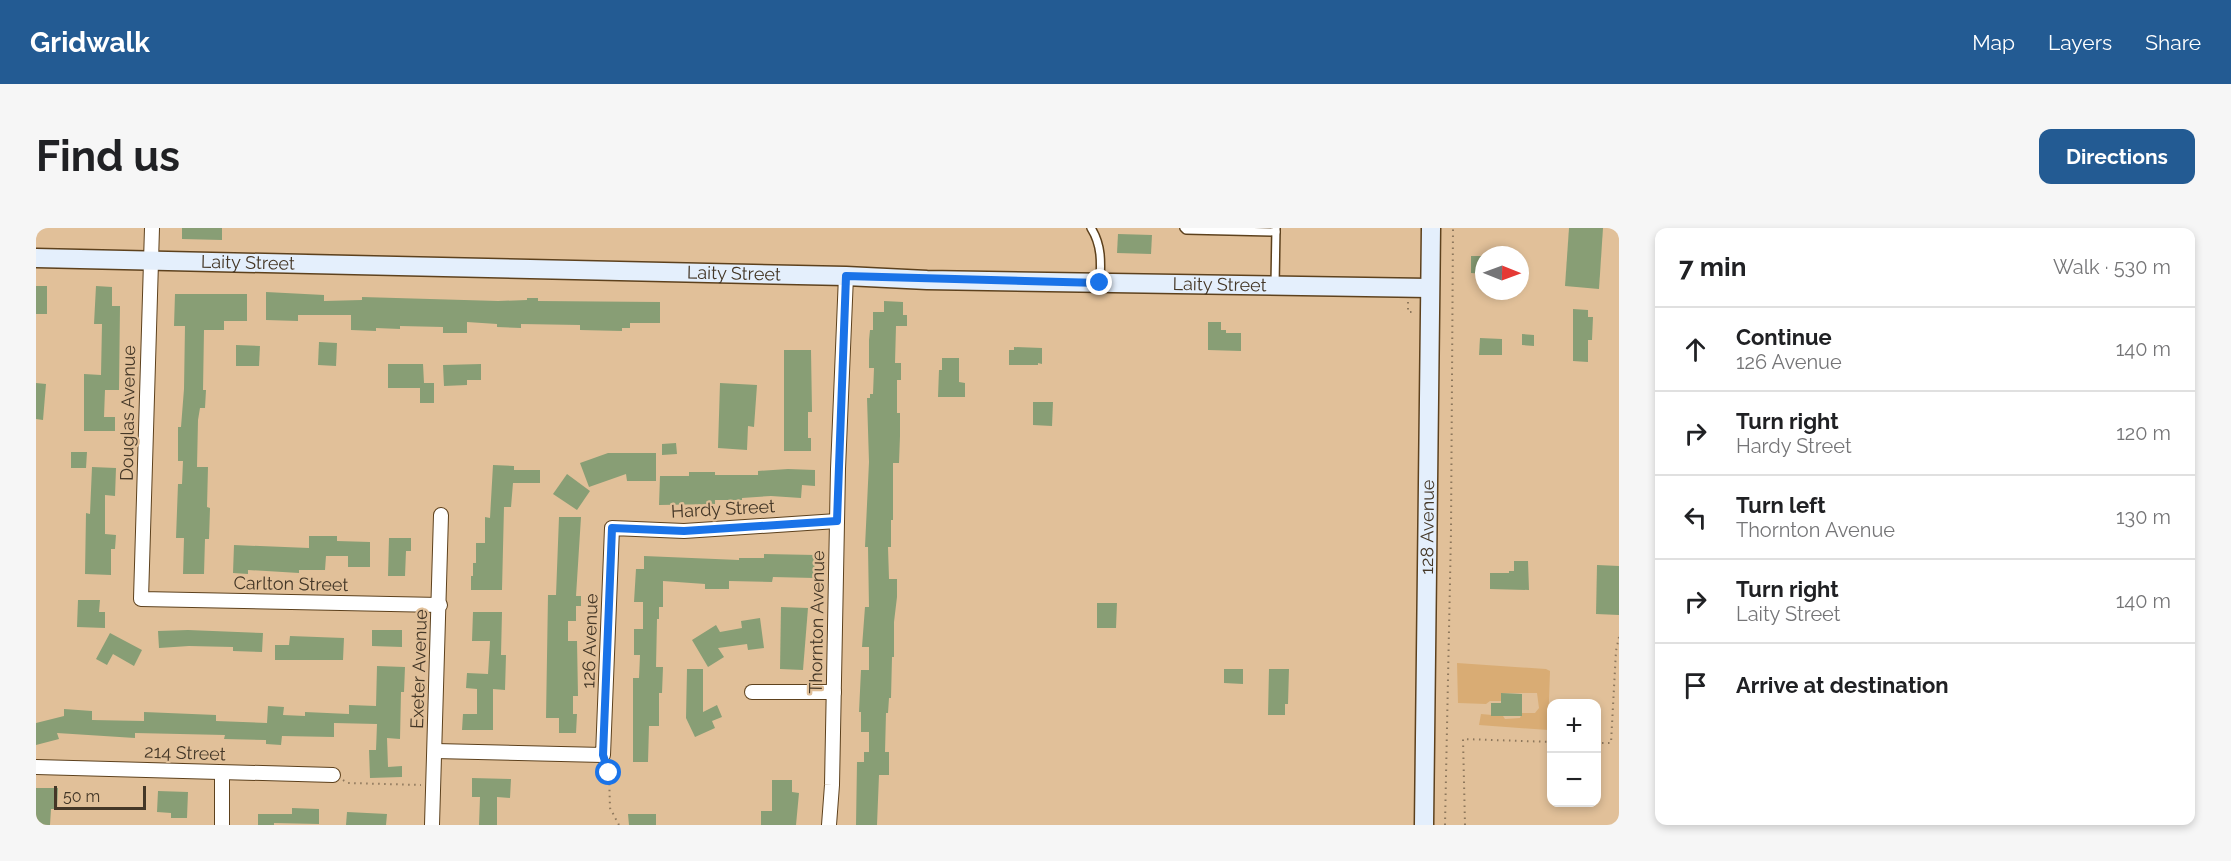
<!DOCTYPE html>
<meta charset="utf-8">
<style>
:root{--surface:#fff;--page:#f6f6f6;--text:#202124;--muted:#757577;--line:#e0e0e0;--accent:#235b93}
body{margin:0;font-family:Raleway,sans-serif;background:var(--page);color:var(--text)}
.controls{position:absolute;right:18px;bottom:18px;display:grid;overflow:hidden;border-radius:12px;box-shadow:0 3px 9px #0003}
.controls button{width:54px;height:54px;display:grid;place-items:center;padding:0;border:0;border-bottom:2px solid var(--line);background:var(--surface);color:var(--text);font:30px sans-serif}
.compass{position:absolute;left:1439px;top:18px;width:54px;height:54px;border-radius:50%;background:var(--surface);box-shadow:0 3px 9px #0003;rotate:91deg}
.scale{position:absolute;left:18px;bottom:15px;width:92px;box-sizing:border-box;padding-left:6px;border:3px solid #443727;border-top:0;font-size:16px;line-height:21px;white-space:nowrap;color:#443727;-webkit-text-stroke:4px #e1c099;paint-order:stroke}
.stop{position:absolute;width:18px;height:18px;margin:-14px;border:4px solid #1a73e8;border-radius:50%;background:#fff}
.stop.end{background:#1a73e8;border-color:#fff;box-shadow:0 2px 6px #0008}
.list{margin:0;padding:0;list-style:none}
h2{display:flex;justify-content:space-between;align-items:center;height:78px;margin:0;padding:0 24px;font-size:26px}
h2 small{font-size:20px;font-weight:400;color:var(--muted)}
.list li{display:grid;grid-template-columns:39px 1fr auto;gap:18px;align-items:center;box-sizing:border-box;height:84px;padding:0 24px;border-top:2px solid var(--line)}
.list b{display:block;font-size:22px;white-space:nowrap}
.list p{margin:0;font-size:20px;white-space:nowrap;color:var(--muted)}
.list em{font-size:20px;font-style:normal;color:var(--muted)}
.icon{flex:none;width:33px;height:33px;fill:none;stroke:currentColor;stroke-width:2;stroke-linecap:round;stroke-linejoin:round}
.map{position:relative;flex:none;width:1583px;height:597px;overflow:hidden;border-radius:12px}
header{display:flex;align-items:center;gap:36px;box-sizing:border-box;height:84px;padding:0 30px;background:var(--accent);color:#fff}
header strong{font-size:28px}
nav{display:flex;gap:33px;margin-inline-start:auto;font-size:21px}
.intro{display:flex;align-items:center;justify-content:space-between;box-sizing:border-box;height:144px;padding:0 36px}
h1{margin:0;font-size:42px}
.button{padding:15px 27px;border-radius:12px;background:var(--accent);color:#fff;font-size:21px;font-weight:700}
main{display:flex;gap:36px;padding:0 36px}
aside{flex:1;background:var(--surface);border-radius:12px;box-shadow:0 3px 9px #0003}
.map>svg:first-child{display:block}
.green{fill:#d9ac74}
.building{fill:#889e75}
.lines{fill:none;stroke-linecap:round;stroke-linejoin:round}
.lane-casing{stroke:#5d411d;stroke-width:10}
.street-casing{stroke:#5d411d;stroke-width:16}
.secondary-casing{stroke:#5d411d;stroke-width:21}
.path{stroke:#8d775c;stroke-width:2;stroke-dasharray:1.5 4.5;stroke-linecap:butt}
.lane{stroke:#fff;stroke-width:7}
.street{stroke:#fff;stroke-width:14}
.secondary{stroke:#e4effc;stroke-width:18}
.route{stroke:#1a73e8;stroke-width:8}
.labels{text-anchor:middle;stroke-width:4.5;stroke-linejoin:round;paint-order:stroke}
.street-label{font-size:18px;fill:#443727;stroke:#e1c099}
</style>
<header>
<strong>Gridwalk</strong>
<nav><a>Map</a><a>Layers</a><a>Share</a></nav>
</header>
<div class="intro"><h1>Find us</h1><a class="button">Directions</a></div>
<main>
<div class="map">
<svg width="1583" height="597" viewBox="0 0 1583 597">
<rect width="100%" height="100%" fill="#e1c099"/>
<polygon class="green" points="1421,435 1510,441 1514,443 1512,502 1443,497 1445,486 1467,488 1469,491 1484,490 1486,485 1499,485 1503,480 1501,465 1466,465 1465,473 1454,473 1450,476 1422,475"/>
<g class="building">
<polygon points="146,0 186,0 186,12 146,11"/>
<polygon points="1533,0 1567,0 1563,61 1529,58"/>
<polygon points="1082,6 1116,7 1115,26 1081,25"/>
<polygon points="1435,28 1448,28 1448,46 1435,45"/>
<rect x="0" y="58" width="11" height="28"/>
<polygon points="60,58 76,59 76,78 84,78 83,162 69,162 68,189 79,189 79,203 48,203 48,146 65,147 66,96 58,96"/>
<polygon points="230,64 288,67 288,73 326,72 326,69 462,73 491,72 491,70 502,70 502,73 624,74 624,95 594,95 594,100 586,100 586,103 544,102 544,97 485,96 485,100 461,99 461,96 431,94 431,105 407,105 407,99 364,98 364,101 340,100 340,103 315,102 315,87 262,87 262,93 230,92"/>
<polygon points="139,66 211,66 211,93 188,93 188,102 168,102 167,162 170,162 169,180 164,180 162,192 161,239 172,239 171,279 174,280 173,311 169,311 168,346 147,346 148,310 140,310 142,256 146,256 147,233 142,233 142,199 145,199 148,161 149,98 138,98"/>
<polygon points="848,73 867,74 867,87 871,87 871,98 860,98 859,135 865,135 865,152 861,152 861,185 864,185 864,208 863,235 857,235 857,292 855,292 855,319 852,319 853,351 861,351 861,369 858,394 858,429 856,429 855,470 853,470 852,485 850,485 849,524 853,524 853,547 843,547 841,597 820,597 821,534 828,534 828,524 833,524 833,504 825,504 825,484 823,484 825,442 833,442 833,419 826,419 829,379 833,379 832,319 829,319 833,234 831,170 834,170 834,166 837,166 838,140 833,140 833,112 834,102 837,102 837,84 848,84"/>
<polygon points="1537,81 1552,82 1552,89 1557,89 1556,112 1552,112 1552,134 1537,133"/>
<polygon points="1172,94 1185,94 1185,102 1190,102 1190,105 1205,105 1205,123 1172,122"/>
<polygon points="1486,106 1498,107 1498,118 1486,117"/>
<polygon points="1444,110 1466,111 1466,127 1443,127"/>
<polygon points="283,114 301,115 300,138 282,137"/>
<polygon points="200,117 224,118 223,138 200,138"/>
<polygon points="978,119 1006,120 1006,136 1002,135 1002,137 973,137 973,122 978,122"/>
<polygon points="748,122 775,122 776,184 772,184 772,210 775,210 775,223 748,223"/>
<polygon points="906,130 923,130 923,154 929,155 929,169 902,169 903,142 906,142"/>
<polygon points="352,136 387,136 388,155 398,155 398,175 384,175 384,160 352,160"/>
<polygon points="445,136 445,152 431,152 431,157 408,158 407,137"/>
<polygon points="0,155 10,156 7,192 0,191"/>
<polygon points="684,155 721,157 718,199 712,198 711,222 682,220"/>
<polygon points="997,174 1017,174 1016,198 997,197"/>
<polygon points="640,215 641,226 626,227 626,216"/>
<polygon points="35,224 51,224 50,240 35,240"/>
<polygon points="572,225 620,225 620,253 591,253 590,246 553,259 544,235"/>
<polygon points="457,237 478,238 478,242 504,242 504,255 477,255 475,279 468,279 466,362 435,362 435,348 437,348 437,335 440,335 440,315 449,315 449,289 454,290"/>
<polygon points="56,239 80,240 79,268 69,267 69,306 80,307 79,321 75,321 75,347 49,346 50,285 54,286"/>
<polygon points="752,241 779,242 779,258 766,257 765,270 735,268 706,270 706,272 679,272 679,276 623,277 624,248 653,248 653,244 679,244 679,247 722,247 722,243"/>
<polygon points="531,246 554,263 541,282 517,266"/>
<polygon points="523,289 545,289 540,368 545,368 545,378 540,378 540,393 532,393 532,413 541,413 542,468 537,468 537,486 541,486 540,505 523,505 523,490 510,490 512,367 520,367"/>
<polygon points="273,308 301,308 301,313 334,314 334,339 312,339 312,328 290,328 289,342 263,342 263,345 212,342 212,346 197,345 198,317 273,320"/>
<polygon points="353,310 375,310 375,323 370,323 369,348 352,348"/>
<polygon points="728,326 779,327 778,350 737,349 736,354 693,353 693,361 669,361 669,356 627,353 627,379 623,379 623,391 621,391 620,439 627,439 626,465 623,465 623,498 613,498 612,534 597,534 597,450 603,450 604,427 598,427 598,401 607,401 607,374 598,374 600,341 608,341 608,328 703,332 703,330 728,330"/>
<polygon points="1478,333 1492,333 1493,362 1454,361 1454,345 1473,345 1473,343 1478,343"/>
<polygon points="1561,337 1583,338 1583,387 1560,386"/>
<polygon points="42,372 64,372 63,384 69,384 69,400 41,399"/>
<polygon points="1061,375 1081,375 1080,400 1061,400"/>
<polygon points="745,379 772,380 767,442 744,441"/>
<polygon points="437,384 466,384 465,427 470,427 469,462 457,461 457,502 426,502 427,486 441,486 441,461 430,460 431,445 452,446 454,413 436,413"/>
<polygon points="724,390 728,420 712,422 711,416 682,420 688,429 672,439 656,412 680,397 684,404 706,400 705,393"/>
<polygon points="152,402 227,405 226,424 197,423 197,419 153,418 123,420 122,403"/>
<polygon points="336,402 366,402 366,419 336,418"/>
<polygon points="74,405 106,422 98,438 77,426 71,437 60,431"/>
<polygon points="254,408 308,410 307,432 239,432 239,417 253,417"/>
<polygon points="341,438 369,439 368,464 365,464 364,511 351,510 352,539 366,538 366,549 334,550 333,522 340,522 341,496 298,495 298,509 246,508 245,517 230,516 230,512 188,511 189,507 99,505 99,510 21,505 23,511 0,517 0,495 28,488 28,481 56,483 56,492 108,493 108,484 180,487 180,493 231,495 232,478 248,479 247,487 269,488 269,484 313,486 313,477 340,478"/>
<polygon points="651,441 667,441 667,484 681,477 686,489 676,493 679,500 659,509 650,490"/>
<polygon points="1188,441 1207,441 1207,456 1188,455"/>
<polygon points="1233,441 1253,441 1252,476 1249,476 1249,487 1232,487"/>
<polygon points="1465,465 1486,466 1486,488 1455,488 1455,475 1465,475"/>
<polygon points="436,550 475,551 474,570 461,569 461,597 443,597 444,569 436,569"/>
<polygon points="736,552 756,552 756,564 763,565 760,597 725,597 725,583 736,583"/>
<polygon points="0,560 22,560 21,581 15,581 14,597 0,597"/>
<polygon points="122,563 152,564 151,590 135,590 135,585 121,584"/>
<polygon points="256,580 283,581 283,596 238,595 238,597 222,597 222,586 256,586"/>
<polygon points="311,584 351,586 350,597 310,597"/>
<polygon points="592,586 620,586 620,597 593,597"/>
</g>
<g class="lines">
<g class="lane-casing">
<g id="lane">
<path d="M 1055,0 C 1066,17 1065,35 1064,55"/>
<polyline points="1148,0 1150,2 1240,4"/>
<polyline points="1239,57 1240,0"/>
</g>
</g>
<g class="street-casing">
<g id="street">
<polyline points="116,0 105,371 404,377"/>
<polyline points="716,464 798,464"/>
<polyline points="399,523 567,527 576,300 648,303 801,293"/>
<polyline points="0,539 297,547"/>
<polyline points="186,597 186,545"/>
<polyline points="396,597 405,287"/>
<polyline points="793,597 796,557 802,241 810,48"/>
</g>
</g>
<g class="secondary-casing">
<g id="secondary">
<path id="s1" d="M 0,30 L 810,48 L 891,52 L 1393,60"/>
<path id="s2" d="M 1388,597 L 1395,0"/>
</g>
</g>
<g class="path">
<polyline points="1372,74 1372,84 1380,84"/>
<polyline points="1560,515 1575,515 1580,423 1583,409"/>
<polyline points="571,538 573,545 574,580 583,597"/>
<polyline points="307,552 312,555 385,557"/>
<polyline points="1409,597 1415,304 1417,0"/>
<polyline points="1429,597 1427,511 1516,514"/>
</g>
<use href="#lane" class="lane"/>
<use href="#street" class="street"/>
<use href="#secondary" class="secondary"/>
</g>
<g class="lines">
<polyline class="route" points="573,545 567,527 576,300 648,303 801,293 810,48 1064,55"/>
</g>
<g class="labels">
<g class="street-label">
<text dy="6" stroke="none"><textPath href="#s1" startOffset="212">Laity Street</textPath></text>
<text dy="6" stroke="none"><textPath href="#s1" startOffset="698">Laity Street</textPath></text>
<text dy="6" stroke="none"><textPath href="#s1" startOffset="1184">Laity Street</textPath></text>
<text transform="translate(92 185) rotate(-89)" y="6">Douglas Avenue</text>
<text transform="translate(687 281) rotate(-3)" y="6">Hardy Street</text>
<text dy="6" stroke="none"><textPath href="#s2" startOffset="298">128 Avenue</textPath></text>
<text transform="translate(255 356) rotate(1)" y="6">Carlton Street</text>
<text transform="translate(781 394) rotate(-89)" y="6">Thornton Avenue</text>
<text transform="translate(554 413) rotate(-88)" y="6">126 Avenue</text>
<text transform="translate(383 441) rotate(-88)" y="6">Exeter Avenue</text>
<text transform="translate(149 525) rotate(2)" y="6">214 Street</text>
</g>
</g>
</svg>
<div class="controls">
<button>+</button>
<button>−</button>
</div>
<svg class="compass" viewBox="-18 -18 36 36"><path d="M0-13l5 13h-10z" fill="#e53935"/><path d="M0 13l5-13h-10z" fill="#757577"/></svg>
<div class="scale">50 m</div>
<div class="stop" style="left:573px;top:545px"></div>
<div class="stop end" style="left:1064px;top:55px"></div>
</div>
<aside>
<h2>7 min<small>Walk · 530 m</small></h2>
<ul class="list">
<li><svg class="icon" aria-label="ahead" viewBox="0 0 24 24"><path d="M12 20V5M6 11l6-6 6 6"/></svg><div><b>Continue</b><p>126 Avenue</p></div><em>140 m</em></li>
<li><svg class="icon" aria-label="right" viewBox="0 0 24 24"><path d="M7 20v-9h11M14 6l5 5-5 5"/></svg><div><b>Turn right</b><p>Hardy Street</p></div><em>120 m</em></li>
<li><svg class="icon" aria-label="left" viewBox="0 0 24 24"><path d="M17 20v-9H6M10 6l-5 5 5 5"/></svg><div><b>Turn left</b><p>Thornton Avenue</p></div><em>130 m</em></li>
<li><svg class="icon" aria-label="right" viewBox="0 0 24 24"><path d="M7 20v-9h11M14 6l5 5-5 5"/></svg><div><b>Turn right</b><p>Laity Street</p></div><em>140 m</em></li>
<li><svg class="icon" aria-label="arrive" viewBox="0 0 24 24"><path d="M6 21V4h12l-3 4 3 4H6"/></svg><div><b>Arrive at destination</b></div></li>
</ul>
</aside>
</main>
